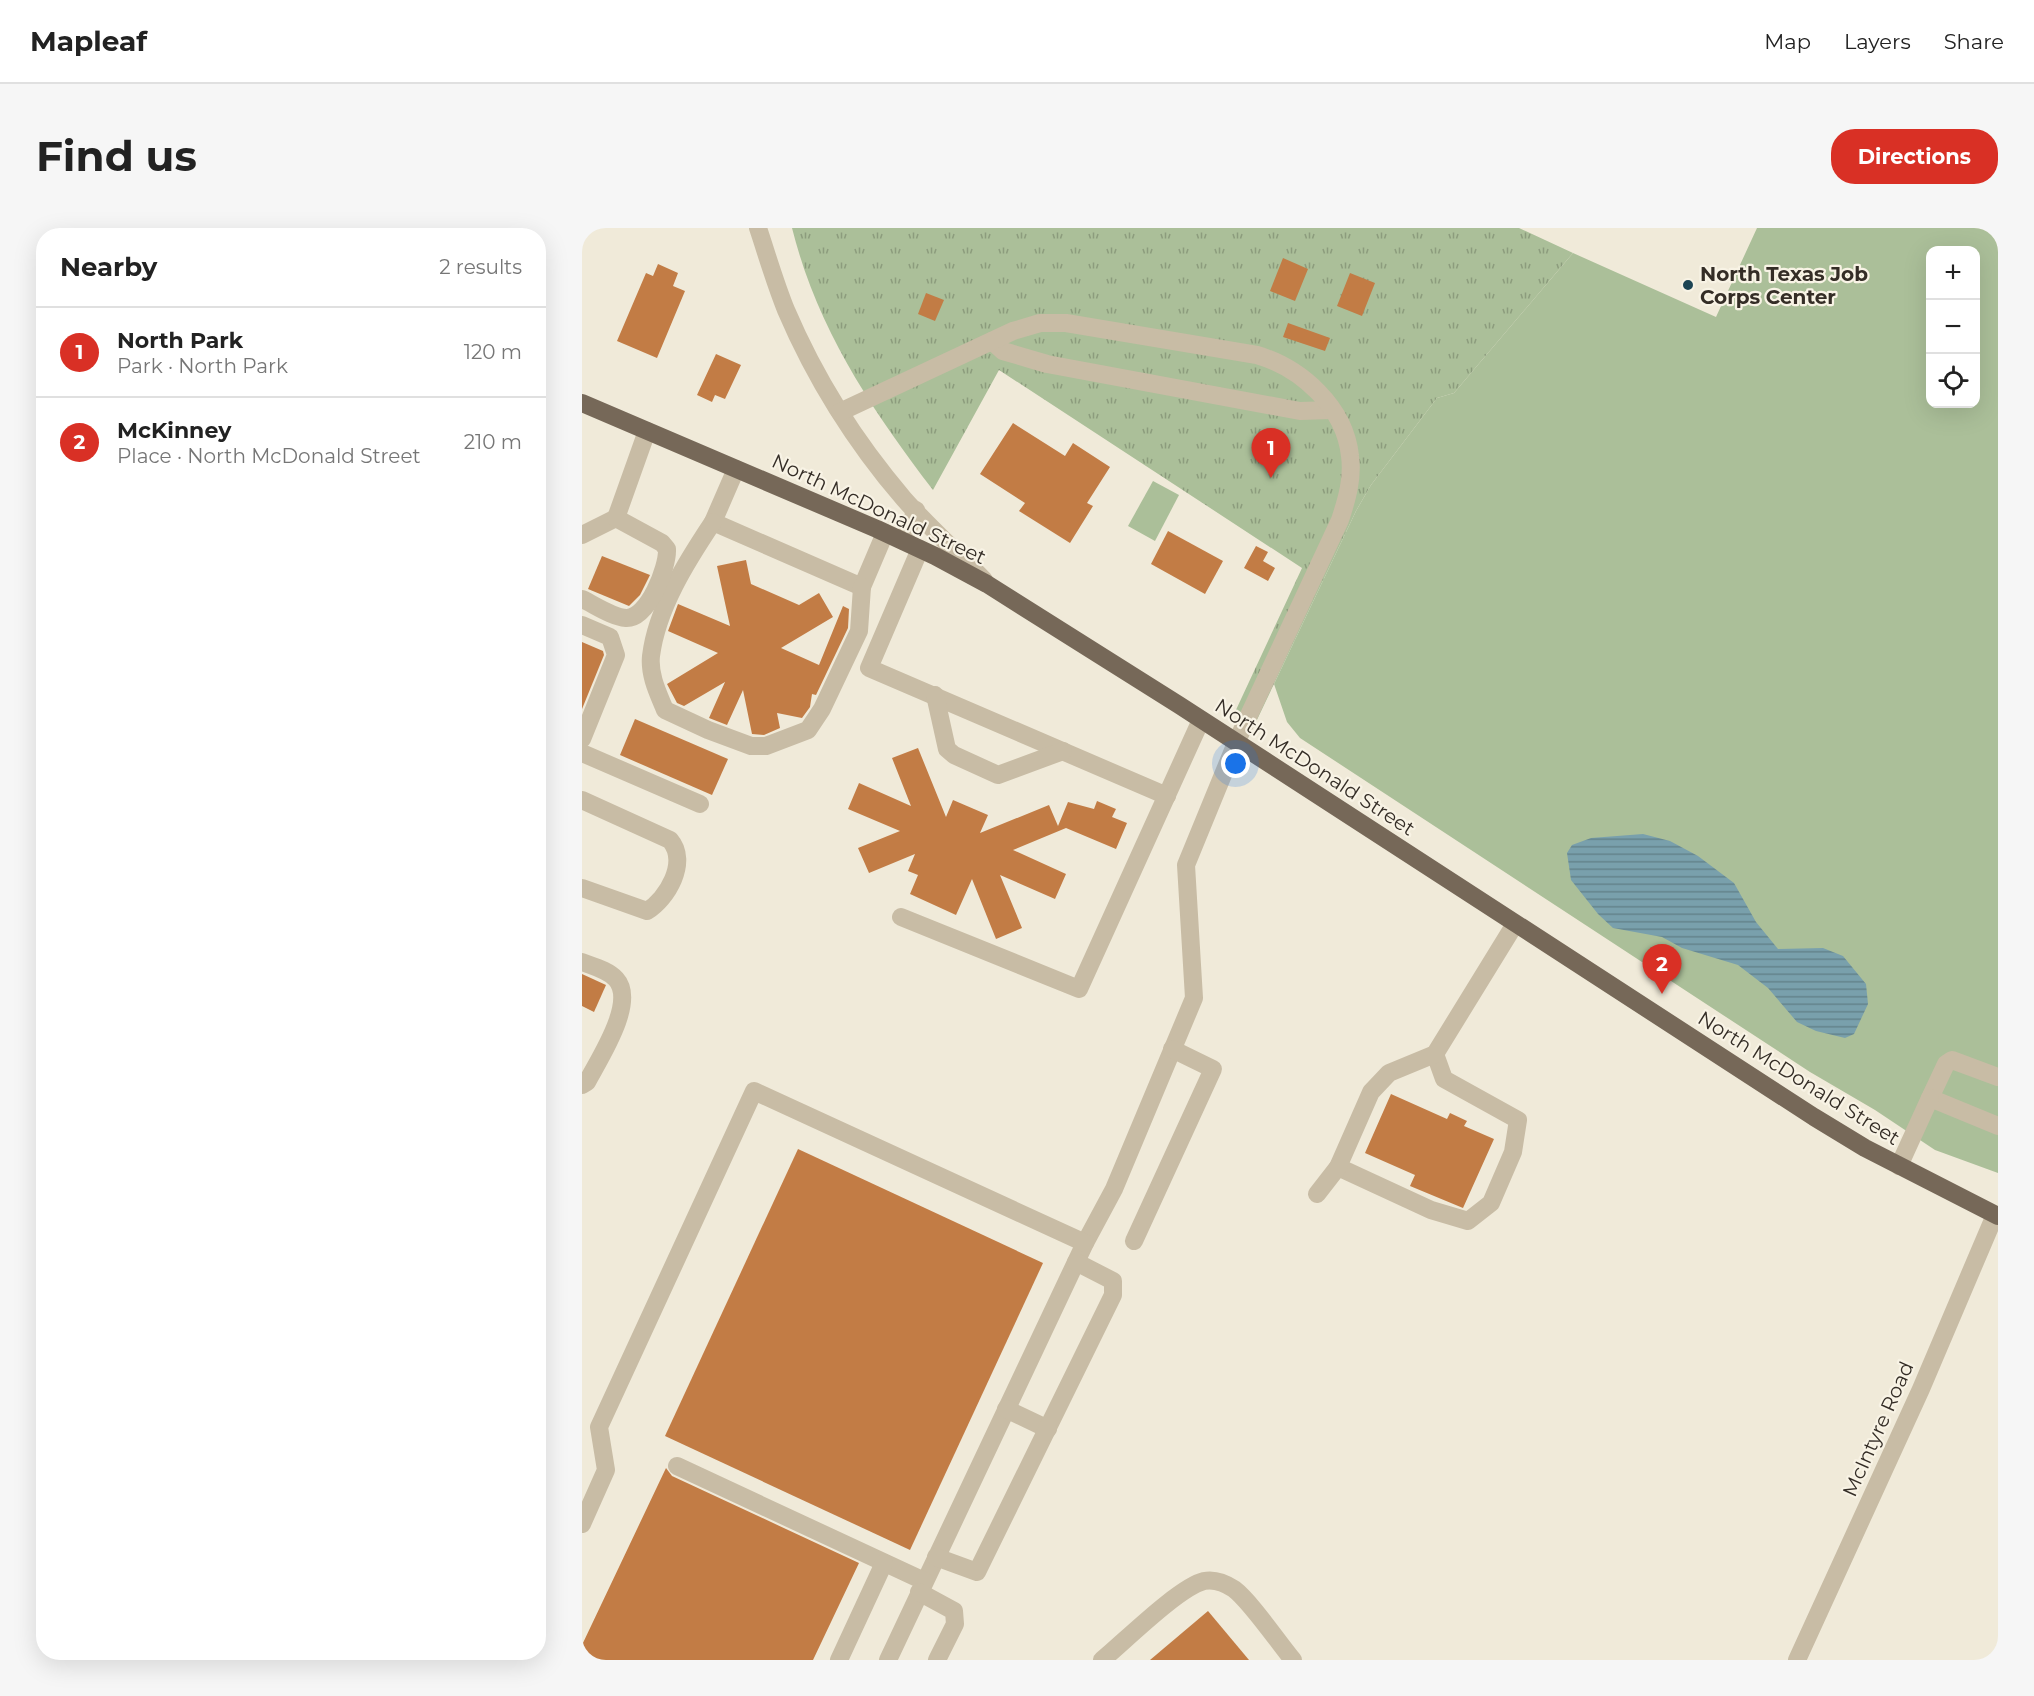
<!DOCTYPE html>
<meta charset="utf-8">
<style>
:root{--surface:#fff;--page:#f6f6f6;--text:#222;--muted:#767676;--line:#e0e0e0;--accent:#d93025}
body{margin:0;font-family:Montserrat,sans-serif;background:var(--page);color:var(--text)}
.controls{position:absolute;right:18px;top:18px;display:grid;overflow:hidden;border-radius:12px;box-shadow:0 6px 24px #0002}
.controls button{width:54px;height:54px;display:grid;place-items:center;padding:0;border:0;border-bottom:2px solid var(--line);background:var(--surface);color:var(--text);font:30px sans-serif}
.you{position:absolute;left:654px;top:536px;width:21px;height:21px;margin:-15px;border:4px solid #fff;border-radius:50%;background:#1a73e8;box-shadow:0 0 0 9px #1a73e833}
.badge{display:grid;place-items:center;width:39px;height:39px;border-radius:50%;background:var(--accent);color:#fff;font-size:20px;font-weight:700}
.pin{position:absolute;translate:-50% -50px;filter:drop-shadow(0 2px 3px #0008)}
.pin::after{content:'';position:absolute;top:32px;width:21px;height:18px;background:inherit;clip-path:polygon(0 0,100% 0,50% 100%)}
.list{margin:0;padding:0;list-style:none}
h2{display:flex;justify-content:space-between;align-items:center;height:78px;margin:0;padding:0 24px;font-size:26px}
h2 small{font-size:20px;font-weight:400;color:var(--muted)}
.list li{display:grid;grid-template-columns:39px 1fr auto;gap:18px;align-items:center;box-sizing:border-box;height:90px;padding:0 24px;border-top:2px solid var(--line)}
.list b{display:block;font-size:22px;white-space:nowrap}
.list p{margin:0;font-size:20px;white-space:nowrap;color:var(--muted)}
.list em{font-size:20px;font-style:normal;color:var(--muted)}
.icon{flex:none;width:33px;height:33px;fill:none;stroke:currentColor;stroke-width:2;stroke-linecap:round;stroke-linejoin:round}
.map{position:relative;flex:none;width:1416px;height:1432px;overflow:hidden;border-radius:24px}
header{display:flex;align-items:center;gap:36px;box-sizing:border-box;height:84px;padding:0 30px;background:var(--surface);border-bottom:2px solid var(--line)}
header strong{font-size:28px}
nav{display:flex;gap:33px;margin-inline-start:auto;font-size:21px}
.intro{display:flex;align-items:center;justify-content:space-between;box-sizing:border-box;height:144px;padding:0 36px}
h1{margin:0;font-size:42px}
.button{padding:15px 27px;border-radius:24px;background:var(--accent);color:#fff;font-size:21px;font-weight:700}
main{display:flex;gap:36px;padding:0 36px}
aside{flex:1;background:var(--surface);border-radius:24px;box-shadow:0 6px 24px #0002}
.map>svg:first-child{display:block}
.grass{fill:#abbf99;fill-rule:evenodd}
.park{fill:url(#park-tufts)}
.water{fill:url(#water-rules)}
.building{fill:#c27c45}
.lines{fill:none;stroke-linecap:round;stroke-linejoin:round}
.minor{stroke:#c8bca5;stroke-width:18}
.major{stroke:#766858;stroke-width:18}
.poi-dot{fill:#1d4554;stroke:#f8f3e5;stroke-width:2}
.labels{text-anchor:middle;stroke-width:4.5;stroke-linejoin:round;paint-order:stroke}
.poi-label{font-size:20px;font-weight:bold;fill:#342d26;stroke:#f8f3e5;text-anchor:start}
.street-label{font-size:20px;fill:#342d26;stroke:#f8f3e5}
</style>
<header>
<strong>Mapleaf</strong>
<nav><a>Map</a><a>Layers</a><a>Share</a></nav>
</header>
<div class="intro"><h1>Find us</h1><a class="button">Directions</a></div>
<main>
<aside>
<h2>Nearby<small>2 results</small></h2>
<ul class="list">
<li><span class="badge">1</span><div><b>North Park</b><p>Park · North Park</p></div><em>120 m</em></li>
<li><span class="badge">2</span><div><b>McKinney</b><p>Place · North McDonald Street</p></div><em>210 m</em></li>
</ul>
</aside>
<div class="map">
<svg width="1416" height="1432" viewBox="0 0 1416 1432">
<defs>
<pattern id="park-tufts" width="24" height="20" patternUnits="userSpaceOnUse" patternTransform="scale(1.5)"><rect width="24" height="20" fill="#abbf99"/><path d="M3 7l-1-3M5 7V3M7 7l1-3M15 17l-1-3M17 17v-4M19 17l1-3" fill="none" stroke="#8c9c7d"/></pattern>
<pattern id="water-rules" width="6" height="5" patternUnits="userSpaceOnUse" patternTransform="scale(1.5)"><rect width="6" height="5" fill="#79a0ac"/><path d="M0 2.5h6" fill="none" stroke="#64838c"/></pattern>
</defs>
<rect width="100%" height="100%" fill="#f0ead9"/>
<g class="grass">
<path d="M 1175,0 L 1416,0 L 1416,945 L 1353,922 L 1293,882 L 1228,844 L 718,510 L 705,494 L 692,456 L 774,283 L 789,257 L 855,170 L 872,165 L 991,25 L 1134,89 ZM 1348,22 L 1394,22 L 1394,176 L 1348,176 Z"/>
<polygon points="571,253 597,267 573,313 546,298"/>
</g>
<path class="park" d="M 210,0 L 937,0 L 991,25 L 872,165 L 855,170 L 789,257 L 774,283 L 673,496 L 653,484 L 720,340 L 417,142 L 351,262 C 289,181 235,100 210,0 Z"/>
<polygon class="water" points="1061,606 1088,613 1116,628 1152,655 1174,694 1196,721 1241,720 1261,728 1284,756 1286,776 1272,806 1263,810 1234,803 1215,794 1186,760 1156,737 1100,720 1080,709 1031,700 1016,686 989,652 985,625 990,617 1009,610"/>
<g class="building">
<polygon points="701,30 726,41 713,73 688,63"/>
<polygon points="76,36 96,45 91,58 103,63 75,130 35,113 64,45 71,48"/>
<polygon points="768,45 793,55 780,88 755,78"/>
<polygon points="344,65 362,72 353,93 336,86"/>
<polygon points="706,95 748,110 743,123 701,109"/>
<polygon points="134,126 159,137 143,171 133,167 130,174 115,167"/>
<polygon points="431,195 483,228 491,215 528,239 505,275 511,278 488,315 437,283 443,275 398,246"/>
<polygon points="586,303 641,333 623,366 569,336"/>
<polygon points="674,318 686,324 681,333 693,340 686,353 662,340"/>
<polygon points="20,328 68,347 58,367 47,378 6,361"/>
<polygon points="164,332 169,356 217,377 237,365 251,389 199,420 237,437 261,378 267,381 266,400 234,467 230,466 228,479 220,490 195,485 198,500 182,507 170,506 161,462 145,497 127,490 143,454 102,478 95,475 85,456 136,425 86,403 96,376 148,398 135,338"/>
<polygon points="0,414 21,423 22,427 0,481"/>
<polygon points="53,491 146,531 130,567 38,527"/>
<polygon points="336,520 364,589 371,572 406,587 398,605 467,577 476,598 486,574 512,581 515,573 534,581 530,589 545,595 534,621 484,600 431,622 484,646 473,671 418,647 440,700 414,711 390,651 374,687 328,666 336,647 326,643 333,626 287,645 276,620 318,603 266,581 277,555 329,578 310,530"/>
<polygon points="0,746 24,757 12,784 0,778"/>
<polygon points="809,866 865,891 868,885 885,893 882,898 912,911 881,980 828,958 833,947 783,925"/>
<polygon points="216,921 461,1035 328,1322 83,1208"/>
<polygon points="84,1240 90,1248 277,1335 231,1432 0,1432 0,1417"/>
<polygon points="626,1383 667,1432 568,1432"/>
</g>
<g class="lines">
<g class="minor">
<path d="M 176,0 C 185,27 193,55 204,82 C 233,150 274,215 322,271 C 347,299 376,325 402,352"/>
<polyline points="410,113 421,123 465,136 718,183 749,182"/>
<path d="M 258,184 L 431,103 L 458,95 L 484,95 L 675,127 C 719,140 763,179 768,228 C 771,250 765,271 758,292 L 654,515 L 604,637 L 612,770 L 532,961 L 503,1015 L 306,1432"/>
<polyline points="154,241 131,294 280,359 303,305"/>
<path d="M 131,294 C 105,333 75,380 69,428 C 67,447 76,465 83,482 L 126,502 L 169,518 L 184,518 L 226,502 L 240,481 L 277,403 L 280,359"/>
<polyline points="0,307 34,290"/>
<polyline points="321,313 334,282"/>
<polyline points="338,321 287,440 585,568"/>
<path d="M 0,371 C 13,377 30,389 44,390 C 66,391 86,339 85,321 L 80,315 L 34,290 L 65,203"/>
<polyline points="0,397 28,409 34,427 0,511"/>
<polyline points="353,467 365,521 372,527 416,547 481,523"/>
<polyline points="0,525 118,576"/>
<path d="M 0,572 L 88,612 C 107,634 85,671 65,683 L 0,660"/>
<polyline points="319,689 497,761 619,492"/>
<path d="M 0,734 C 10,738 26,742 34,751 C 55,774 17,831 5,854 L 0,857"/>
<polyline points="1416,849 1370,832 1364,836 1348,870 1416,898"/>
<polyline points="1317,938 1348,870"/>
<polyline points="756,939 849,982 886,993 909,975 931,924 936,892 862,851 853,826"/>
<polyline points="735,966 756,939 789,864 807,845 853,826 933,696"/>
<polyline points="552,1013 631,841 590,821"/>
<polyline points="424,1181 466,1201"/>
<polyline points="95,1238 342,1353"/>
<polyline points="0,1296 24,1242 17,1199 172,863 503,1015"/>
<polyline points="354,1329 395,1344 531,1067 531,1053 494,1034"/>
<polyline points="337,1364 372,1383 373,1396 355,1432"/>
<polyline points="257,1432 302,1335"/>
<path d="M 520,1432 C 542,1414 597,1359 622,1353 C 632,1351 643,1355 652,1361 C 669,1374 696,1414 711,1432"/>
<polyline points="1215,1432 1339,1161 1413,987"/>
</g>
<polyline class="major" points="0,175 295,301 353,328 405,356 597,477 1232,889 1283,920 1416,988"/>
</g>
<circle class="poi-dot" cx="1106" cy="57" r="6"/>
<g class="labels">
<g class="poi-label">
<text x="1118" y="53">North Texas Job<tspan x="1118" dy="23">Corps Center</tspan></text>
</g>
<g class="street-label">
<text transform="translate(297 281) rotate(25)" y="7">North McDonald Street</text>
<text transform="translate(733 539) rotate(33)" y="7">North McDonald Street</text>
<text transform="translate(1217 850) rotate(32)" y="7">North McDonald Street</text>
<text transform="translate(1296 1201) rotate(-66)" y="7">McIntyre Road</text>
</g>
</g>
</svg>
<div class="controls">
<button>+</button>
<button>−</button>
<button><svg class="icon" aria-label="locate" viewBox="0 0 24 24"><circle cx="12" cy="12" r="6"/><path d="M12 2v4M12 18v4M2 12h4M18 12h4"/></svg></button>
</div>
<div class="you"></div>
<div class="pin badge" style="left:689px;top:250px">1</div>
<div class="pin badge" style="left:1080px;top:766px">2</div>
</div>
</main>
